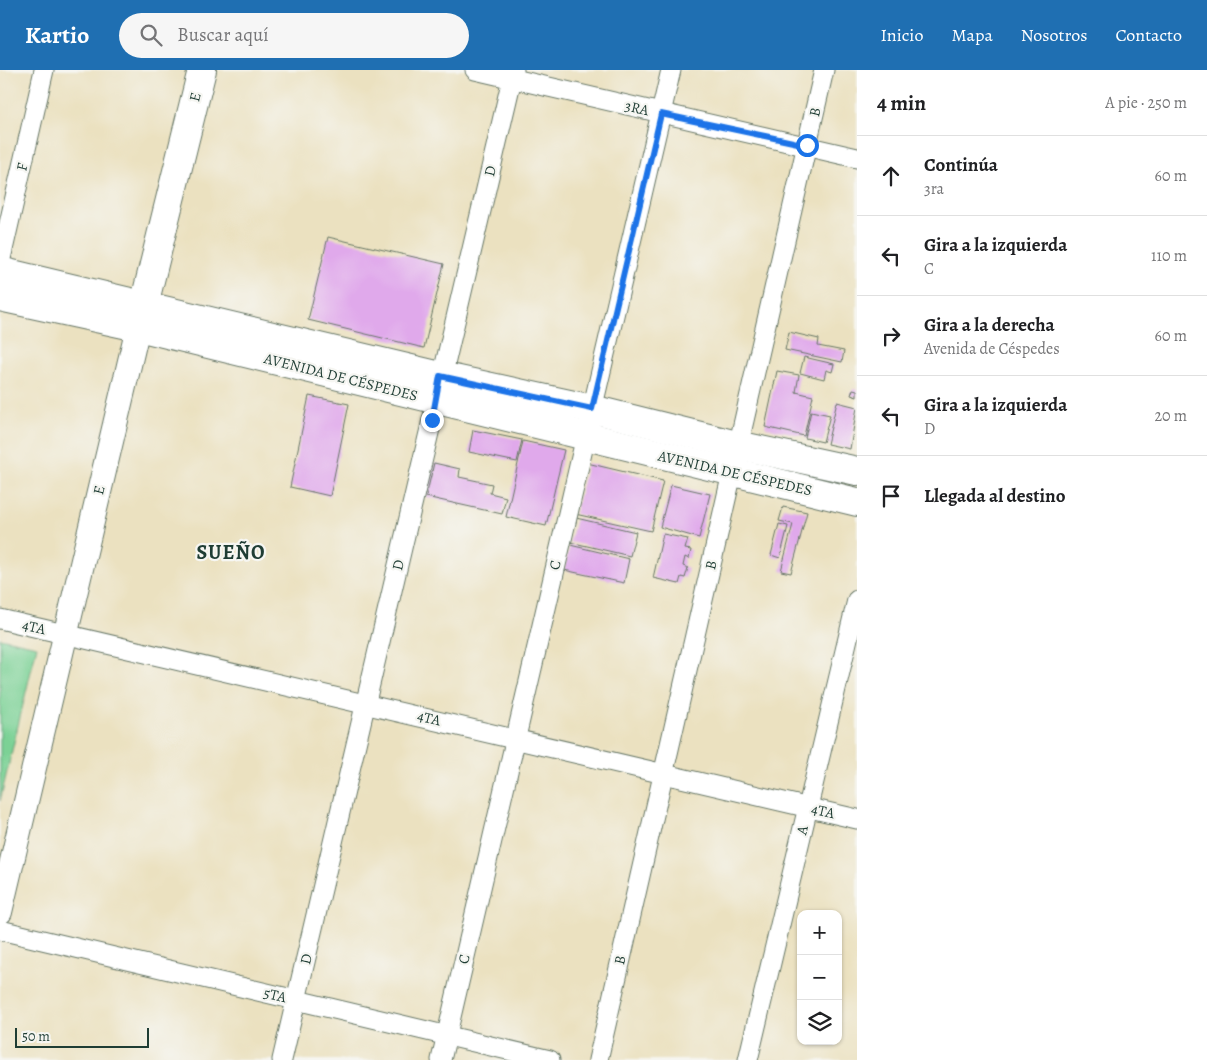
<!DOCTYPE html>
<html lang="es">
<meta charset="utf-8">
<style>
:root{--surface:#fff;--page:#f6f6f6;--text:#202124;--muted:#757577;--line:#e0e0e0;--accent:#1f6fb2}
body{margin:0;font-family:Alegreya,serif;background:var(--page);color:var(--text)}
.controls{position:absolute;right:15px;bottom:15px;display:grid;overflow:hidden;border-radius:10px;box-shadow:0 1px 4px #0004}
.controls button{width:45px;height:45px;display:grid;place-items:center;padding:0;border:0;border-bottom:1px solid var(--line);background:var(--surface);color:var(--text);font:25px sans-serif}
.scale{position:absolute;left:15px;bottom:12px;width:134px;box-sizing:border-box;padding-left:5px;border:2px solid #1f3d34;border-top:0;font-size:14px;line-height:18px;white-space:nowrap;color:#1f3d34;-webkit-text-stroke:4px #f6f6f2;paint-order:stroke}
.stop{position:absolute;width:15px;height:15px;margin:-11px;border:4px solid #1a73e8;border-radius:50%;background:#fff}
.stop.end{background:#1a73e8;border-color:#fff;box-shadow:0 1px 5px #0008}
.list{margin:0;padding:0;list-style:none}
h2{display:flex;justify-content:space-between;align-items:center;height:65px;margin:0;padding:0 20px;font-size:21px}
h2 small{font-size:16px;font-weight:400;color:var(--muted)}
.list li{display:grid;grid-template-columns:32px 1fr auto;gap:15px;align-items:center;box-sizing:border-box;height:80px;padding:0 20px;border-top:1px solid var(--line)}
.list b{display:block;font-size:19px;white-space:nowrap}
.list p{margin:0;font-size:16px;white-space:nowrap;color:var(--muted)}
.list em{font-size:16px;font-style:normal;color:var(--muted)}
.icon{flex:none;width:28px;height:28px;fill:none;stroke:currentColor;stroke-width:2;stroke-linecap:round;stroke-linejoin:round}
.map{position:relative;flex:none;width:857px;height:990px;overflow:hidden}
header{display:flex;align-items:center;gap:30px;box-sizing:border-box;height:70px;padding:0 25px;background:var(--accent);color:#fff}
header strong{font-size:24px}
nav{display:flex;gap:28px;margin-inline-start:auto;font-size:18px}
.search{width:350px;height:45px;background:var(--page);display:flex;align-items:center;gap:12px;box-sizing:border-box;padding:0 18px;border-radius:28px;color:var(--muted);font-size:19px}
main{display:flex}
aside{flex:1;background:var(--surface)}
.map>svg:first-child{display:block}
.green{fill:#7bd195;stroke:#4d8764}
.building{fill:#e0a9eb}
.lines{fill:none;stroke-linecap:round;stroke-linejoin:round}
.minor-casing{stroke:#667665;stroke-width:21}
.tertiary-casing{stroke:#667665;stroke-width:26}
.secondary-casing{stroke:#667665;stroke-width:30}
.minor{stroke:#fff;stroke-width:19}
.tertiary{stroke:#fff;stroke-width:24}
.secondary{stroke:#fff;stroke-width:28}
.route{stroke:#1a73e8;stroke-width:6}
.labels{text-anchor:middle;stroke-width:4.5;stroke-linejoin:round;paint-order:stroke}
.street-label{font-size:15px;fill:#1f3d34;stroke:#f6f6f2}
.district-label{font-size:20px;font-weight:bold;letter-spacing:1px;fill:#1f3d34;stroke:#f6f6f2}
</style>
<header>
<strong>Kartio</strong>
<div class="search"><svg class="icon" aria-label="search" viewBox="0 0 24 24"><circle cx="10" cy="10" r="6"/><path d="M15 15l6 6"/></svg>Buscar aquí</div>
<nav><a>Inicio</a><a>Mapa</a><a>Nosotros</a><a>Contacto</a></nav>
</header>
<main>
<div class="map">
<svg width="857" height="990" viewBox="0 0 857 990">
<rect width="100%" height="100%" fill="#f6f6f2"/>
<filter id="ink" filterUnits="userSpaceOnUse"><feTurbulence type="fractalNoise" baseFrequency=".02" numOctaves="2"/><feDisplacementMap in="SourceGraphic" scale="10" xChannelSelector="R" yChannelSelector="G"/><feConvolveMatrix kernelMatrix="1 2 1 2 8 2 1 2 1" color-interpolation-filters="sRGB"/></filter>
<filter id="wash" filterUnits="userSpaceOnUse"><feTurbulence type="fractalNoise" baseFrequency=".0096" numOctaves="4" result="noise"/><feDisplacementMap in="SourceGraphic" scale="20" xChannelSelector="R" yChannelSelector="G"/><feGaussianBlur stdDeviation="1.12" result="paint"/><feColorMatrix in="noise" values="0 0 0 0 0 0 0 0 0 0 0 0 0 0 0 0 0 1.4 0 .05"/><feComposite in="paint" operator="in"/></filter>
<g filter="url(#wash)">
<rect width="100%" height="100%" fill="#ebe1c0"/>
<polygon class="green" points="0,568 37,576 0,731"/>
<g id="blocks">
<g class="building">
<polygon points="328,167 444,194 424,278 308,250"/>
<polygon points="789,262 819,269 818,276 844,281 842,292 785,280"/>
<polygon points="804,287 834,294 832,302 826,300 824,309 800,303"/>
<polygon points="777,301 799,305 796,322 813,326 804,366 765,357"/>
<polygon points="853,319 857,320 857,327 851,325"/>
<polygon points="309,326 349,334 330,426 290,417"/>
<polygon points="837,332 857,337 850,379 827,374"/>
<polygon points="811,341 830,345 823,372 805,368"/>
<polygon points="473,360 522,370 517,392 469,382"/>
<polygon points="523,371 564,380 546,456 506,447"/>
<polygon points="434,393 460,399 459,407 492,414 490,423 506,427 502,444 426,427"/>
<polygon points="587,393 663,411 651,461 575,444"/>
<polygon points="671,415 710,424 699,468 660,457"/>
<polygon points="783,437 807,442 791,503 781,501 793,454 779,451"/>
<polygon points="576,448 636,462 630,486 570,472"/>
<polygon points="779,454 788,456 780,488 771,485"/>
<polygon points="663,464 688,469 685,479 691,480 689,489 685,487 683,496 688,498 685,508 681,507 679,514 653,508"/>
<polygon points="570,475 629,489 624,513 564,500"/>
</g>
</g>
</g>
<g filter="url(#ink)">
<use href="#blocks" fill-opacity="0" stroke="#667665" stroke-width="1"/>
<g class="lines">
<g class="minor-casing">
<g id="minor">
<polyline points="475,0 857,88"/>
<polyline points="0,193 44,0"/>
<polyline points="0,549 857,749"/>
<polyline points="0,860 550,990"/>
<polyline points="282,990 514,0"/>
<polyline points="441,990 671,0"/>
<polyline points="598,990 824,0"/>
<polyline points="748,990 857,530"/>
</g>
</g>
<g class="tertiary-casing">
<polyline id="tertiary" points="0,842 138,257"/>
</g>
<g class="secondary-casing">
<g id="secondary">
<polyline points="0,201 441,306 592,339 737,375 857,401"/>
<polyline points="0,227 138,257 857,432"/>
<polyline points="140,251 202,0"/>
</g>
</g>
<use href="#minor" class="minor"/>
<use href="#tertiary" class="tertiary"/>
<use href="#secondary" class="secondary"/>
</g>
</g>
<g class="lines" filter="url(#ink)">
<polyline class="route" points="432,350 440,306 592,339 661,44 807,75"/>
</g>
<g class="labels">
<g class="street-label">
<text transform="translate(195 27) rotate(-76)" y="5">E</text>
<text transform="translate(637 38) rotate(13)" y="5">3RA</text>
<text transform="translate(815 42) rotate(-77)" y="5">B</text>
<text transform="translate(22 97) rotate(-77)" y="5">F</text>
<text transform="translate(490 101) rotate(-77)" y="5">D</text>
<text transform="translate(341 307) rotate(14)" y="5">AVENIDA DE CÉSPEDES</text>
<text transform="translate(735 403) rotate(13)" y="5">AVENIDA DE CÉSPEDES</text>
<text transform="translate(99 420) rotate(-77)" y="5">E</text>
<text transform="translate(398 495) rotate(-77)" y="5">D</text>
<text transform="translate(555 495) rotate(-77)" y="5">C</text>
<text transform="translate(711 495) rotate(-77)" y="5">B</text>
<text transform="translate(34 557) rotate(13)" y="5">4TA</text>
<text transform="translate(429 648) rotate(14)" y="5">4TA</text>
<text transform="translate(823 741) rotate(13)" y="5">4TA</text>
<text transform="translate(802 760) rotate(-77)" y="5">A</text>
<text transform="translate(306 889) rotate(-77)" y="5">D</text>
<text transform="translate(464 889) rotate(-77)" y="5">C</text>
<text transform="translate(620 890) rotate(-77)" y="5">B</text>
<text transform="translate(275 925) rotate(13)" y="5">5TA</text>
</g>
<g class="district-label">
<text x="231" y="489">SUEÑO</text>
</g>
</g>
</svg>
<div class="controls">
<button>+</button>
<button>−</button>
<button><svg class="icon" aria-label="layers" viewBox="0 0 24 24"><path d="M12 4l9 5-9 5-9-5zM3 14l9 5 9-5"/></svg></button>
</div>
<div class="scale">50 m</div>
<div class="stop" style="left:807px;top:75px"></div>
<div class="stop end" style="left:432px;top:350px"></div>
</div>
<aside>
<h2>4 min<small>A pie · 250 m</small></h2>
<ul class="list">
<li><svg class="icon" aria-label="ahead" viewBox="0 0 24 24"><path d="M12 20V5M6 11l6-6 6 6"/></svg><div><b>Continúa</b><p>3ra</p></div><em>60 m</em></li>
<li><svg class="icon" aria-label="left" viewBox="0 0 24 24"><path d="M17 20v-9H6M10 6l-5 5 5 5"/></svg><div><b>Gira a la izquierda</b><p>C</p></div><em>110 m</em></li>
<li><svg class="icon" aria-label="right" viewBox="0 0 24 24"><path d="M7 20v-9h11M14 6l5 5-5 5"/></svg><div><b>Gira a la derecha</b><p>Avenida de Céspedes</p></div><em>60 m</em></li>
<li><svg class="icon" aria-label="left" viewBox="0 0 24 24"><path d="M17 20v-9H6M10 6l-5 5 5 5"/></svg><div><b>Gira a la izquierda</b><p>D</p></div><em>20 m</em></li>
<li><svg class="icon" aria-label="arrive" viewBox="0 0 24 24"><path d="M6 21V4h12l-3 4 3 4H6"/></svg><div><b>Llegada al destino</b></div></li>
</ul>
</aside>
</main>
